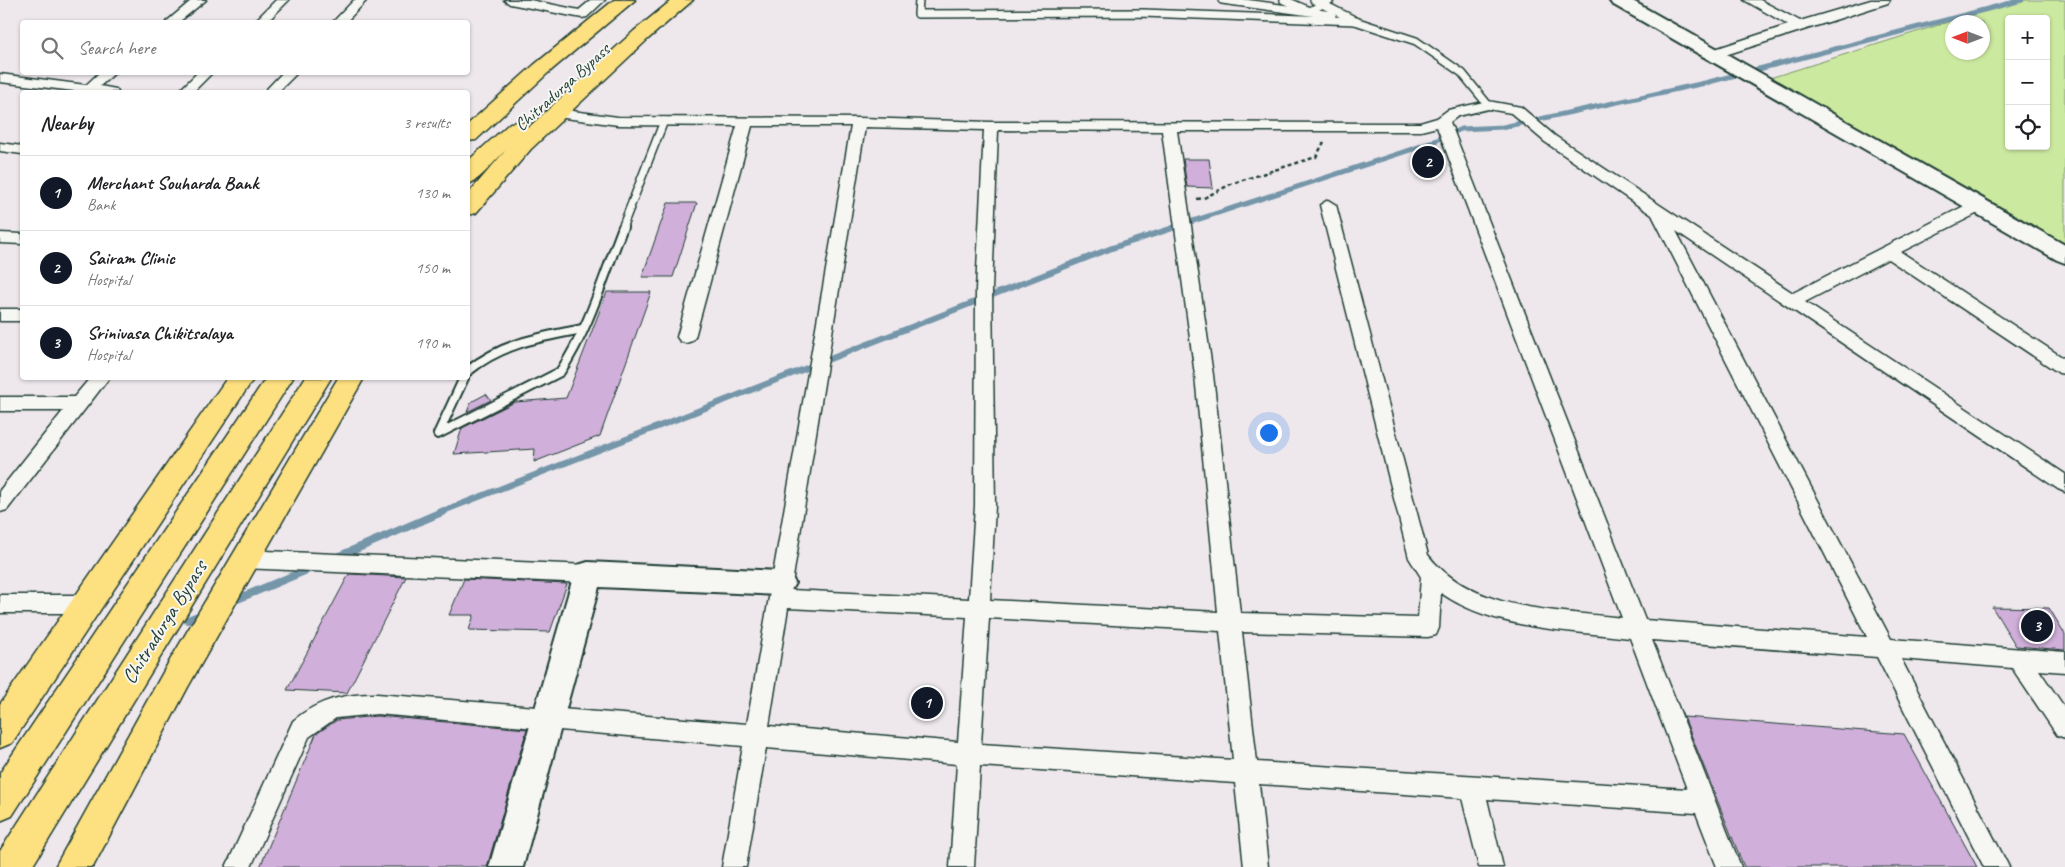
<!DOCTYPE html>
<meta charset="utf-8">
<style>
:root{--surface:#fff;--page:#f6f6f6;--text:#202124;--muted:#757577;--line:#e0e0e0;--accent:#111827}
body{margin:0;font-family:Caveat,sans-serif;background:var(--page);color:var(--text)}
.controls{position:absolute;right:15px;top:15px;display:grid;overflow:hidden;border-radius:5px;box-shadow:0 1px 4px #0004}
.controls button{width:45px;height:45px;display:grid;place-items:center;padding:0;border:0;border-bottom:1px solid var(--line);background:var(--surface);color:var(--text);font:25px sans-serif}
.compass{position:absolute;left:1945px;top:15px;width:45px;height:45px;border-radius:50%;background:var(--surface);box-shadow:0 1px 4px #0004;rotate:270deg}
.you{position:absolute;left:1268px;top:432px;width:18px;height:18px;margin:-12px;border:4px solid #fff;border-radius:50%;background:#1a73e8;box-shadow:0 0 0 8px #1a73e833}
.badge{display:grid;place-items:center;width:32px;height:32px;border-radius:50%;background:var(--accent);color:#fff;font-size:16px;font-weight:700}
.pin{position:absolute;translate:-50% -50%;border:2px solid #fff;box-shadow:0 1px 5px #0006}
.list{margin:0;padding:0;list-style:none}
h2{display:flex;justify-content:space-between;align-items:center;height:65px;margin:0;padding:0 20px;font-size:21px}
h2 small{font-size:16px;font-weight:400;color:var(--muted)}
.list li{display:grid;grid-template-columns:32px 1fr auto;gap:15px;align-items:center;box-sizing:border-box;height:75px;padding:0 20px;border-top:1px solid var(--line)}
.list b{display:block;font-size:19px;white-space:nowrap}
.list p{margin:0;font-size:16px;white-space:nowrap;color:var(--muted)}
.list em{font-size:16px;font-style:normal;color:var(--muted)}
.icon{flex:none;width:28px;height:28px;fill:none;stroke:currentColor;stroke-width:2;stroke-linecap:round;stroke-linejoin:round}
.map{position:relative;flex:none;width:2065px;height:867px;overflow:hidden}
.search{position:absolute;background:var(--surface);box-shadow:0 1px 4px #0004;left:20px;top:20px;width:450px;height:55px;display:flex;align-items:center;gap:12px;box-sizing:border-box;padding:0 18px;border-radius:5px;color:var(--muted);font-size:19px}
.panel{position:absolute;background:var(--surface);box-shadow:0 1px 4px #0004;left:20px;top:90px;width:450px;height:290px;border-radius:5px}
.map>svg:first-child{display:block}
.green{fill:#cce9a0;stroke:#76936a;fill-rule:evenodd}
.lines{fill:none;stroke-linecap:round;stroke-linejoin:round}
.stream-far2{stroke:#7596a9;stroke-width:5}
.stream-far1{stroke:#7596a9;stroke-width:6}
.stream{stroke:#7596a9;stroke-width:8}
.building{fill:#d0afda;stroke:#1f3d34}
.lane-far1-casing{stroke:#1f3d34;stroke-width:10}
.lane-casing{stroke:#1f3d34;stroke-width:12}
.street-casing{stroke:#1f3d34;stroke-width:3}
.secondary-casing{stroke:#1f3d34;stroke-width:4}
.primary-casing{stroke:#1f3d34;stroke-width:3}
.path{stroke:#1f3d34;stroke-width:2.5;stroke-dasharray:4 3;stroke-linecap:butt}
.lane-far1{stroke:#f6f6f2;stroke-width:7}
.lane{stroke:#f6f6f2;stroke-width:8}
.street{fill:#f6f6f2;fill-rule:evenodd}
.secondary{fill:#f6f6f2;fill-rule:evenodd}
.primary{fill:#fde080;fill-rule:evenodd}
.labels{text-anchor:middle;stroke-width:4;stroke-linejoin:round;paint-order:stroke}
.far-street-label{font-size:18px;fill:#1f3d34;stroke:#f6f6f2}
.street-label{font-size:21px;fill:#1f3d34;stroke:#f6f6f2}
</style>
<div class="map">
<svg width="2065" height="867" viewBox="0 0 2065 867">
<rect width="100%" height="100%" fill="#eee8ed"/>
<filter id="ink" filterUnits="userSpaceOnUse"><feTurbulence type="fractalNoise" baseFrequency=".02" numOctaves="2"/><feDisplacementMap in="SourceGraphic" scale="10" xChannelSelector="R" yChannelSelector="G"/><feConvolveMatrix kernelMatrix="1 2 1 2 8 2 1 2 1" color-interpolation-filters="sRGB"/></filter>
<g filter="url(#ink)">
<path class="green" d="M 2018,0 L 2065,0 L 2065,246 L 1770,78 ZM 2009,19 L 2046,19 L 2046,146 L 2009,146 ZM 1952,22 L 1982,22 L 1982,52 L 1952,52 Z"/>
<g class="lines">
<polyline class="stream-far2" points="1172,228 1428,144 1461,129 1503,127 1705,83 2022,0"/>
<polyline class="stream-far1" points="441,512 1112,248 1176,227"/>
<g class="stream">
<polyline points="335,558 444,511"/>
<polyline points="235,600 314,567"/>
<polyline points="188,620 198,616"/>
</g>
</g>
<g class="building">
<polygon points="1183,159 1209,159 1213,188 1187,187"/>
<polygon points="668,203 697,203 673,277 642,277"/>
<polygon points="607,292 651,292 600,436 534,462 535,449 454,454 462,428 515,402 566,398"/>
<polygon points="486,394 491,400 467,412 471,402"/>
<polygon points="349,574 406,577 347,693 287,690"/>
<polygon points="464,579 567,584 550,632 469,630 474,615 449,615"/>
<polygon points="1992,607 2049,608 2065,634 2065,650 2016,646"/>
<polygon points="377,716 527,729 487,867 260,867 316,734 337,720"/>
<polygon points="1684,717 1904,734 1977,867 1744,867"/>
</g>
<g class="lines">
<g class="lane-far1-casing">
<g id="lane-far1">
<polyline points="919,0 918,14 1143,13 1356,21"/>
<polyline points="1222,0 1332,15"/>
<polyline points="1284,0 1310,11 1330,0"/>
<polyline points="1314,0 1352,19"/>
<polyline points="1352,20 1416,41 1462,73 1488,105"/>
<polyline points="622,228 664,121"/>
</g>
</g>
<g class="lane-casing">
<g id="lane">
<path d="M 468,371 C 502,343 541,337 583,329"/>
<path d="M 464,378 L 438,434 L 560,372 C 589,329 604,275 623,227"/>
</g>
</g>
<g class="street-casing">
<g id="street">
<polygon points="192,0 206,0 179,22 166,22"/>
<polygon points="276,0 289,0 267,22 254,22"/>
<polygon points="354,0 367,0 346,22 333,22"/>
<polygon points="504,0 530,0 579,10 591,0 605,0 587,17 582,18 510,4"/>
<polygon points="1744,0 1760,0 1800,21 1871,0 1890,0 1888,3 1719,57 1709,57 1707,54 1709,51 1788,25"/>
<polygon points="100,72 116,72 100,86 116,89 118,92 82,92 0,82 0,74 86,85"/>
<polygon points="198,72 213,72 193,92 178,92"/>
<polygon points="283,72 298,72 278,92 264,92"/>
<path d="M 1488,101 L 1521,107 L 1555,136 L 1793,293 L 1972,202 L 1984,202 L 1986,206 L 1984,210 L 1901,252 L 2065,359 L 2065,374 L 2059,373 L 1888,259 L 1805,302 L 2065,474 L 2065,492 L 2058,489 L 1676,231 L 1891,639 L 2065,652 L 2065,672 L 2039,670 L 2065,708 L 2065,738 L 2057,735 L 2012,668 L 1901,659 L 2009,867 L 1984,867 L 1877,657 L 1652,640 L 1741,867 L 1717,867 L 1696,813 L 1487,799 L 1503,867 L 1479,867 L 1462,798 L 1259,784 L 1268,867 L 1244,867 L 1235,783 L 980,766 L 974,867 L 950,867 L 957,764 L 766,748 L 746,867 L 722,867 L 743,746 L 377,714 L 336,718 L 309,737 L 251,867 L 226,867 L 293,721 C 319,699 344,694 377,694 L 747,724 L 851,126 L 752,126 L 695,337 L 692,341 L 686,343 L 680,341 L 677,337 L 737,126 L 618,125 L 557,117 L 550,113 L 552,110 L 557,109 L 618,117 L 859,118 L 991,122 L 1420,123 L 1437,118 L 1448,110 ZM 1488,109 L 1511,113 L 1545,142 L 1652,215 L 1867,637 L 1645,620 L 1450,122 L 1458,116 ZM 865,127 L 984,130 L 976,290 L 975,506 L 969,599 L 791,590 ZM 1437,127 L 1622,618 C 1556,610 1473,612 1428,555 L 1336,205 L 1328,200 L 1320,205 L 1409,558 L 1421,577 L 1418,618 L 1240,613 L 1213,375 L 1177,131 L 1421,131 ZM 998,130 L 1162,131 L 1195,375 L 1218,612 L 990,600 L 995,506 L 992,290 ZM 1441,593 C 1494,630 1568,630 1630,638 L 1687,789 L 1257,762 L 1242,632 L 1428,637 L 1436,635 L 1439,628 ZM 788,608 L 967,617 L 958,742 L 769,726 ZM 989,618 L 1220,631 L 1233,760 L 981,744 Z"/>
<polygon points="0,143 22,146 22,154 0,151"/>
<polygon points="0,233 22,234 22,244 0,243"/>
<rect x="0" y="309" width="22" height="12"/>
<polygon points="90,378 109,378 7,510 0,512 0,490 63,411 0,411 0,397 74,397"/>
<polygon points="245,550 588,565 595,568 598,574 595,580 588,583 245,568 238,565 235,559 238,553"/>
<polygon points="0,595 89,595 96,598 100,604 96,610 89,613 0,613"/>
</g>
</g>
<g class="secondary-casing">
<g id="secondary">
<polygon points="1609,0 1631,0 2065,245 2065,263 2057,260 1612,4"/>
<polygon points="588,562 780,571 790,574 795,583 790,592 780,595 599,587 523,867 489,867 574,574 578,565"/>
</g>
</g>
<g class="primary-casing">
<g id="primary">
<polygon points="614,0 635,0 548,73 476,140 468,141 468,124 534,65"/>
<path d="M 672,0 L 693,0 L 648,39 L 531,149 L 476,213 L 468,215 L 468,194 L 505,151 C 495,160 480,181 468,184 L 468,163 L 471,158 L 510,123 L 518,122 L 526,123 L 528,128 L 634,31 Z"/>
<polygon points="227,378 254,378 12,743 0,748 0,704"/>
<polygon points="266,378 293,378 12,816 0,821 0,773"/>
<polygon points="305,378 331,378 32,867 0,867 0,851"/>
<polygon points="338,378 364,378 188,687 93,867 55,867 166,667"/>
</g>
</g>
<polyline class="path" points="1197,199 1204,198 1233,183 1316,157 1324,142"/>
<use href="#lane-far1" class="lane-far1"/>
<use href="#lane" class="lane"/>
<use href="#street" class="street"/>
<use href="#secondary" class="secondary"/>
<use href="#primary" class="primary"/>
</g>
</g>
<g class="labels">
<g class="far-street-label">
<text transform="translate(562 87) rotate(-42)" y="6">Chitradurga Bypass</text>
</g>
<g class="street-label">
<text transform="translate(164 622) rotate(-58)" y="7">Chitradurga Bypass</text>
</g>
</g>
</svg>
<div class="controls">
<button>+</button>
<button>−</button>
<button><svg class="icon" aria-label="locate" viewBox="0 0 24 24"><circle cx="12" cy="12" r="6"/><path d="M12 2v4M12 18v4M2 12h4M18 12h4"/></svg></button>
</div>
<svg class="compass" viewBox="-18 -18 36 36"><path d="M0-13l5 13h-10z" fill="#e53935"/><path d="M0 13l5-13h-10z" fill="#757577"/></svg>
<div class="you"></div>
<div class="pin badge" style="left:927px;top:703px">1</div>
<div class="pin badge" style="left:1428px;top:162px">2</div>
<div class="pin badge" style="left:2037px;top:626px">3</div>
<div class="search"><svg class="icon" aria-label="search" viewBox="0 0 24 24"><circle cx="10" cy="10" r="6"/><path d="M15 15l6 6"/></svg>Search here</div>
<section class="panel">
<h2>Nearby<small>3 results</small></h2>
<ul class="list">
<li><span class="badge">1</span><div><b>Merchant Souharda Bank</b><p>Bank</p></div><em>130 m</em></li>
<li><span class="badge">2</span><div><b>Sairam Clinic</b><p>Hospital</p></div><em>150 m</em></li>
<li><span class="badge">3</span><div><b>Srinivasa Chikitsalaya</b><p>Hospital</p></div><em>190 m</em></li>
</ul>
</section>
</div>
